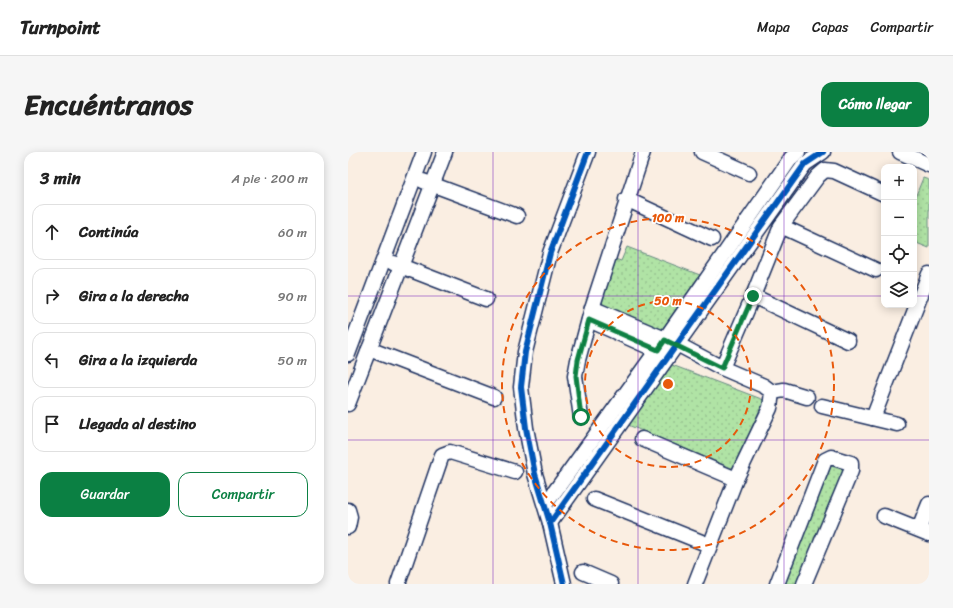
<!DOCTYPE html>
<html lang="es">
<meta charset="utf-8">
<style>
:root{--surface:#fff;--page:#f6f6f6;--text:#222;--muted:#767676;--line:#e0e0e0;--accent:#0b8043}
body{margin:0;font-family:Sriracha,sans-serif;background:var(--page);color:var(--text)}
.controls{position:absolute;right:12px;top:12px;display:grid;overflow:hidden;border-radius:8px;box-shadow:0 2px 10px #0003}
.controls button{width:36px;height:36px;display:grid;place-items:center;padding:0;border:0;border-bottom:1px solid var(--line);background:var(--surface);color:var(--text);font:20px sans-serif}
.stop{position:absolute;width:12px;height:12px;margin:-9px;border:3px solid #0b8043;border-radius:50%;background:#fff}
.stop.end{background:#0b8043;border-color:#fff;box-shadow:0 1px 4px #0008}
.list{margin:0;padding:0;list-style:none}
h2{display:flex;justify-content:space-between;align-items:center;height:52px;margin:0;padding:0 16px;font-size:17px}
h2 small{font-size:13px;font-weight:400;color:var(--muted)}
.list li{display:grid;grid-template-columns:26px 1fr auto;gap:12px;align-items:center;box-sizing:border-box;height:56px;margin:0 8px 8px;padding:0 8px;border:1px solid var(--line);border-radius:12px}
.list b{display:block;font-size:15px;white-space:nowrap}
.list em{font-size:13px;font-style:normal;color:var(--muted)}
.actions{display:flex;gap:8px;padding:12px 16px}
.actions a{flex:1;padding:9px 0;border:1px solid var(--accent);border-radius:12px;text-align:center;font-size:14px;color:var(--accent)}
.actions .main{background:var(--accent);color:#fff}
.icon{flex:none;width:22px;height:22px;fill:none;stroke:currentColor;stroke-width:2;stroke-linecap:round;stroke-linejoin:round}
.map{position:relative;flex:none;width:581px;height:432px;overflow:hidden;border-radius:12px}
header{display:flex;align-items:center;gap:24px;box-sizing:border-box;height:56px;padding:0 20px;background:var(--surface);border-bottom:1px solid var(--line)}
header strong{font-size:19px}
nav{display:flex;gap:22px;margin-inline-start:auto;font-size:14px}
.intro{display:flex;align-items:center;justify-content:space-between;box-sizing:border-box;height:96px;padding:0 24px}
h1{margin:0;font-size:28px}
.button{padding:10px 18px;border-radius:12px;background:var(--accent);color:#fff;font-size:14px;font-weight:700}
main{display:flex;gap:24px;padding:0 24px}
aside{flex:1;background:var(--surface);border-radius:12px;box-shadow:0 2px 10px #0003}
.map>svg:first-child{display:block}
.park{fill:url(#park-dots);stroke:#668982}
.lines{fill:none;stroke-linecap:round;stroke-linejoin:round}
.minor-casing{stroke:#1b2f5e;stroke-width:17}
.minor{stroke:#fff;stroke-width:14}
.cycleway-casing{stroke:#fff;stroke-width:8}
.cycleway{stroke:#0057b8;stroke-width:6}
.route{stroke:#0b8043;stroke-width:5}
.grid{fill:none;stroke:#7b2cbf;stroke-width:1;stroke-opacity:0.55}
.ring{fill:none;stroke:#e8590c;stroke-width:2;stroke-dasharray:7 5}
.centre{fill:#e8590c;stroke:#fff;stroke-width:2}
.ring-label{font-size:12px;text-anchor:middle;font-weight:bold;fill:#e8590c;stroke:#fff;stroke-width:3.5;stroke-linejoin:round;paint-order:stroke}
</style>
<header>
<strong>Turnpoint</strong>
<nav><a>Mapa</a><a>Capas</a><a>Compartir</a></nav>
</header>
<div class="intro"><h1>Encuéntranos</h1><a class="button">Cómo llegar</a></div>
<main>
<aside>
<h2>3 min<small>A pie · 200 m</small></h2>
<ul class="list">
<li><svg class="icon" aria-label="ahead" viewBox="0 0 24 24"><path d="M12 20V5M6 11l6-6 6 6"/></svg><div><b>Continúa</b></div><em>60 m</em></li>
<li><svg class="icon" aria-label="right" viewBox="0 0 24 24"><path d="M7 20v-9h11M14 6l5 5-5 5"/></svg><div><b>Gira a la derecha</b></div><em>90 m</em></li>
<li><svg class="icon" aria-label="left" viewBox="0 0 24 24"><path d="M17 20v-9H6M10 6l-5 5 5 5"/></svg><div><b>Gira a la izquierda</b></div><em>50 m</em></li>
<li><svg class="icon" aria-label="arrive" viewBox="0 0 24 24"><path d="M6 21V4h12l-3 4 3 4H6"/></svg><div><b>Llegada al destino</b></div></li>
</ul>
<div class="actions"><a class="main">Guardar</a><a>Compartir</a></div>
</aside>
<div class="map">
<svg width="581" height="432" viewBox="0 0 581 432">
<defs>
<pattern id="park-dots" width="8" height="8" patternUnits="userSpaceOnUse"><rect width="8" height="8" fill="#b0e3a5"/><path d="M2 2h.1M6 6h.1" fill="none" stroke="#97c390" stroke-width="1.8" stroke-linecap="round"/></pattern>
</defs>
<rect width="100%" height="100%" fill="#faeee2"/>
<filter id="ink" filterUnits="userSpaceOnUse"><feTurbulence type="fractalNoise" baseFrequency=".025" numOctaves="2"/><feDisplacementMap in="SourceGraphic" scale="8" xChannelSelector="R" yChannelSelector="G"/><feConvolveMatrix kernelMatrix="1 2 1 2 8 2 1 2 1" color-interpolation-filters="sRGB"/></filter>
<g filter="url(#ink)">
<g class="park">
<polygon points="575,26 581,28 581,96 566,90 566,48"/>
<polygon points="279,95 352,123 313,179 255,153 253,143 264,106 273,109"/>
<polygon points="324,213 416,248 386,317 280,273"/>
<polygon points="483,314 496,318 448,432 436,432"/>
</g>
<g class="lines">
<g class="minor-casing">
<g id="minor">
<polyline points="354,0 401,21"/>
<polyline points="552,0 581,13"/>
<polyline points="75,29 169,64"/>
<polyline points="278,47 364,87"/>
<polyline points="433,74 528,118"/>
<polyline points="45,111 138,147"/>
<polyline points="405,144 500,189"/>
<polyline points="244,156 329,192 374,216 416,234 424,240"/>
<polyline points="241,168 317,202"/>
<polyline points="21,197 146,245"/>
<polyline points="0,202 76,0"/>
<polyline points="374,216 405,144 433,74 470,24 477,18 486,19 536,42"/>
<polyline points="424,240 436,238 459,245"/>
<polyline points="0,252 97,0"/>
<polyline points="474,254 549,272"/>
<polyline points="233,265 227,224 230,208 244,156 295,0"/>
<polyline points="525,266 581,122"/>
<polyline points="294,287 388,327"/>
<polyline points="246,347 361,393"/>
<polyline points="197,353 317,187 443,6 450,0"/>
<polyline points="0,358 2,365 0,375"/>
<polyline points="536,364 581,382"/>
<polyline points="202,371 457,12 475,0"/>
<polyline points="571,377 581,352"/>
<polyline points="235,420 263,432"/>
<polyline points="50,432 94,303 102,300 167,320"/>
<polyline points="216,432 202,371 187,322 178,276 173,235 177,200 202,101 240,0"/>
<polyline points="347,432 388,327 422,256 424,240"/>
<polyline points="429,432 477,308 483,305 503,311 503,319 456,432"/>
</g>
</g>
<use href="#minor" class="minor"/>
<g class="cycleway-casing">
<g id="cycleway">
<polyline points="202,371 457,12 475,0"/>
<polyline points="216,432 202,371 187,322 178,276 173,235 177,200 202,101 240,0"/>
</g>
</g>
<use href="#cycleway" class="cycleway"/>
</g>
</g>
<g class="lines" filter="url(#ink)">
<polyline class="route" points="233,265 228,224 230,208 241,168 310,198 317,188 374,216 405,144"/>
</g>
<path class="grid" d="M 145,0 L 145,432M 290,0 L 290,432M 436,0 L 436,432M 0,144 L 536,144M 566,144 L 581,144M 0,288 L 581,288"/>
<g class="ring">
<circle cx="320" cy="232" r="83"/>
<circle cx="320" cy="232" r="166"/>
</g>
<circle cx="320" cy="232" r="6" class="centre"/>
<g class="ring-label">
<text x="320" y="70">100 m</text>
<text x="320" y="153">50 m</text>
</g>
</svg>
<div class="controls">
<button>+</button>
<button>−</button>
<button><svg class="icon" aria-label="locate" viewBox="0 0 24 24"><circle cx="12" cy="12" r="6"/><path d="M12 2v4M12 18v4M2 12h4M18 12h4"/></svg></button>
<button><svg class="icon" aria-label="layers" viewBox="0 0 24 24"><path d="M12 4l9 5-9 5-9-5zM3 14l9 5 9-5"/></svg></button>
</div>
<div class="stop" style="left:233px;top:265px"></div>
<div class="stop end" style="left:405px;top:144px"></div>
</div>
</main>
